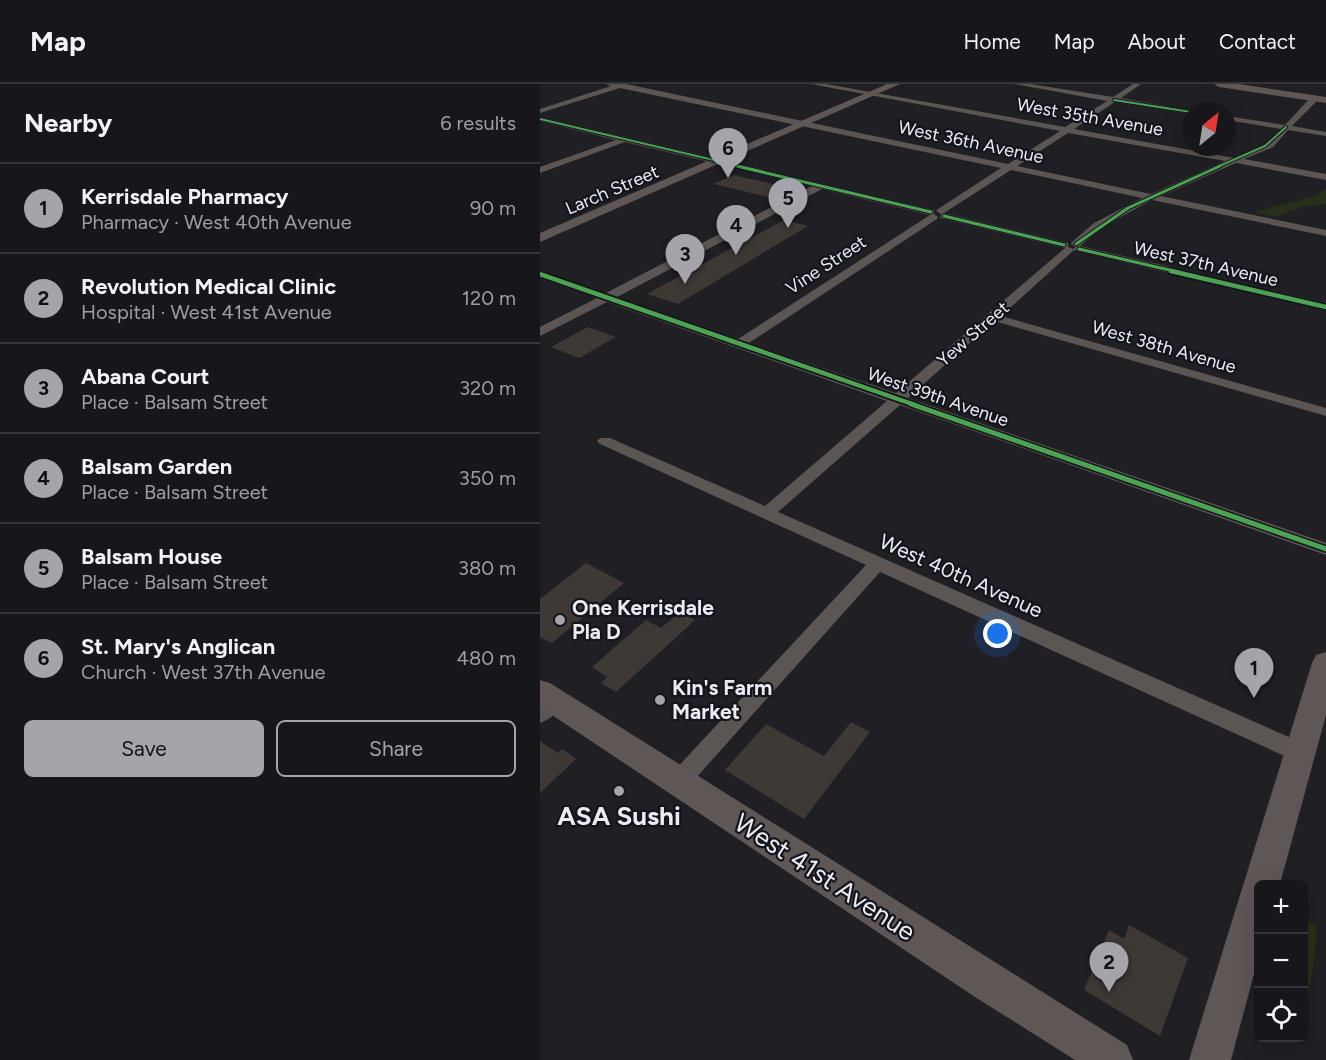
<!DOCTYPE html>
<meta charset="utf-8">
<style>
:root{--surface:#17171b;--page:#202024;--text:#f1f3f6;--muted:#9e9fa3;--line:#36363a;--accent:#a4a4aa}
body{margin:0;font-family:Figtree,sans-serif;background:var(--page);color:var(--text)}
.controls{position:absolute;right:18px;bottom:18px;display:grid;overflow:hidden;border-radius:9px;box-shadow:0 6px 24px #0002}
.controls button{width:54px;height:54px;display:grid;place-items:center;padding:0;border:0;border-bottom:2px solid var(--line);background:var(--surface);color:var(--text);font:30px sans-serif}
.compass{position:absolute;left:642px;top:18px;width:54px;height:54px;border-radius:50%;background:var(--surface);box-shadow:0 6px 24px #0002;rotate:30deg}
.you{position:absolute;left:458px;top:550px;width:21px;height:21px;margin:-15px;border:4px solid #fff;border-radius:50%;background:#1a73e8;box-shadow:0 0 0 9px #1a73e833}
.badge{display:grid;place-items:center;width:39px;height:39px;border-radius:50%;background:var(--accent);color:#111;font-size:20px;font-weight:700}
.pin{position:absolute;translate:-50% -50px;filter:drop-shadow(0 2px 3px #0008)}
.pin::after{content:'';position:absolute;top:32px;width:21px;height:18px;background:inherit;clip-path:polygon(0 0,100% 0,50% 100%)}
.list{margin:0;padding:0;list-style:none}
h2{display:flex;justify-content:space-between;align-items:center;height:78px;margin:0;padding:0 24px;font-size:26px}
h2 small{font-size:20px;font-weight:400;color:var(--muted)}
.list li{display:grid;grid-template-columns:39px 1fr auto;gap:18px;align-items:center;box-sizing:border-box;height:90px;padding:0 24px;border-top:2px solid var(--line)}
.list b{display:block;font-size:22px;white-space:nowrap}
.list p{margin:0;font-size:20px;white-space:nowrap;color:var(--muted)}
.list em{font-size:20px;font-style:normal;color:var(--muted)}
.actions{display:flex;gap:12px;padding:18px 24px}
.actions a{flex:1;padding:14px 0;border:2px solid var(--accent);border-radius:9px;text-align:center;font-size:21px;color:var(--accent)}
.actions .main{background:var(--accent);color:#111}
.icon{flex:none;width:33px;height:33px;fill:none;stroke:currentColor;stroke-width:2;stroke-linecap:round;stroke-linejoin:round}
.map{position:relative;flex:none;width:786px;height:976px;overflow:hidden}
header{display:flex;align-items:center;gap:36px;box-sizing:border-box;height:84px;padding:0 30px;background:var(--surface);border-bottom:2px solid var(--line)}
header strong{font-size:28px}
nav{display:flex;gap:33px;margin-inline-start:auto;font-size:21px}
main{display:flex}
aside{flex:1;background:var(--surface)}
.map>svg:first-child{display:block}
.green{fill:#272e19}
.building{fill:#3f3936}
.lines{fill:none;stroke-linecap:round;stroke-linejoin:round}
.street{fill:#5b5553;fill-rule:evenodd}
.secondary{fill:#5f5755;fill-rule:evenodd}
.cycleway-far3-casing{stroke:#14141c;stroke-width:4}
.cycleway-far2-casing{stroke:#14141c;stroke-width:5}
.cycleway-far1-casing{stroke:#14141c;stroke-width:8}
.cycleway-casing{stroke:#14141c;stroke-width:8}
.cycleway-far3{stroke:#4ca352;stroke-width:2}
.cycleway-far2{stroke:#4ca352;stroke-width:3}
.cycleway-far1{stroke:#4ca352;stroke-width:4.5}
.cycleway{stroke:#4ca352;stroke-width:5}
.poi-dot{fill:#a4a4aa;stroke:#14141c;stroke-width:2}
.labels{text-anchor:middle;stroke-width:4.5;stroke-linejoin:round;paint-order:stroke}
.far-street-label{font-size:18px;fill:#ebebf2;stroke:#14141c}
.street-label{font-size:21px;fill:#ebebf2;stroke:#14141c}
.poi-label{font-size:21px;font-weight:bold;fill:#ebebf2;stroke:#14141c;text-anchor:start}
.near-poi-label{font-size:26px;font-weight:bold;fill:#ebebf2;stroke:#14141c}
.near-street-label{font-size:26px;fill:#ebebf2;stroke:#14141c}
</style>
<header>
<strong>Map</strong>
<nav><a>Home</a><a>Map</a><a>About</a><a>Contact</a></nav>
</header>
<main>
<aside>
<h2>Nearby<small>6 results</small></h2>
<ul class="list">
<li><span class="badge">1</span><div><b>Kerrisdale Pharmacy</b><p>Pharmacy · West 40th Avenue</p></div><em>90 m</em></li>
<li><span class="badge">2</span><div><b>Revolution Medical Clinic</b><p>Hospital · West 41st Avenue</p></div><em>120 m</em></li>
<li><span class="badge">3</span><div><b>Abana Court</b><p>Place · Balsam Street</p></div><em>320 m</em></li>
<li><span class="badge">4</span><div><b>Balsam Garden</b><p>Place · Balsam Street</p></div><em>350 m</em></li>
<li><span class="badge">5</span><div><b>Balsam House</b><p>Place · Balsam Street</p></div><em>380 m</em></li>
<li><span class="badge">6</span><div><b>St. Mary's Anglican</b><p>Church · West 37th Avenue</p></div><em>480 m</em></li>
</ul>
<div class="actions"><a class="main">Save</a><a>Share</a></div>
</aside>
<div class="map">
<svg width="786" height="976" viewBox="0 0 786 976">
<rect width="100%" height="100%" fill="#1f1f24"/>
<g class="green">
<polygon points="786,105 786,120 761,123 737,133 713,128 771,113"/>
<polygon points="764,835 777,842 775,872 764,937"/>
</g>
<g class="building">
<polygon points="193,91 255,105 236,115 174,100"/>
<polygon points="244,136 268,142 138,220 107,210"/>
<polygon points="48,243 76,253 39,274 11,263"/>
<polygon points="46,479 84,499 12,559 0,553 0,515"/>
<polygon points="140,528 155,536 76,608 61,599 67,593 52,583 106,536 121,544"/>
<polygon points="311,638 330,648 264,735 185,686 226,640 284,672"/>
<polygon points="0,657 18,669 22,665 36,675 0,709"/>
<polygon points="589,841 648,874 620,952 544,906 569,846 584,855"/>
</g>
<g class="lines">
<g class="street">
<path d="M 66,0 L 86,0 L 468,80 L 520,47 L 271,0 L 286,0 L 525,43 L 567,17 L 474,0 L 490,0 L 573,13 L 593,0 L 601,0 L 581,14 L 654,27 L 651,27 L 651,30 L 575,18 L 534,45 L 694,74 L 727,59 L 741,45 L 687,36 L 687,32 L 745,41 L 772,12 L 778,12 L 778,16 L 752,42 L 786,48 L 786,52 L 748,46 L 733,63 L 704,75 L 786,90 L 786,96 L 696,79 L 621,112 L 786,146 L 786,152 L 612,116 L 562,143 L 540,162 L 786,219 L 786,227 L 534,166 L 461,232 L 786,324 L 786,332 L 454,237 L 368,314 L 786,459 L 786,471 L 360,321 L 238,428 L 767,661 L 770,668 L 767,675 L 759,678 L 751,675 L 340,488 L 147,704 L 139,707 L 131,704 L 128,697 L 131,690 L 326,481 L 60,360 L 57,357 L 60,354 L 70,354 L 225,422 L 347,317 L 67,218 L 0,252 L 0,243 L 57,214 L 0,194 L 0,187 L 66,209 L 272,102 L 85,58 L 0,89 L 0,83 L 76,56 L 0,37 L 0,33 L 394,126 L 394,130 L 398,133 L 397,135 L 209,259 L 356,309 L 525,164 L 400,134 L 401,130 L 396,127 L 398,125 L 461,84 L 80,4 L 0,29 L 0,25 L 71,2 ZM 528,49 L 685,77 L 611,110 L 477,82 ZM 471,86 L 602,114 L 554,139 L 532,158 L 531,160 L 535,163 L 534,165 L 528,163 L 528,159 L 404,129 ZM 282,105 L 390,131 L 198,255 L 77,213 Z"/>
<path d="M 15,608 L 22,611 L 25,617 C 20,627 11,635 0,639 L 0,617 Z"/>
</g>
<g class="secondary">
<polygon points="347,0 360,0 0,158 0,149"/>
<polygon points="674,0 699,0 786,13 786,19 679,3"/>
<polygon points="786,568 786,631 740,800 718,800 718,875 691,976 649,976 772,579 776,571"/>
<polygon points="0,596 10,599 587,961 593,976 535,976 435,913 0,623"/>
</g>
<g class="cycleway-far3-casing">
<g id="cycleway-far3">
<polyline points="574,16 651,28"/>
<polyline points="0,35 203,83"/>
<polyline points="677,83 725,62 746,43"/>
</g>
</g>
<g class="cycleway-far2-casing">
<g id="cycleway-far2">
<polyline points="197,82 391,128"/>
<polyline points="404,132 524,161"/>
<polyline points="536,160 588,124 680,82"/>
<polyline points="539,165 638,188"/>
</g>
</g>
<g class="cycleway-far1-casing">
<g id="cycleway-far1">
<polyline points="631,187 786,223"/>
<polyline points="0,190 375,321"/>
</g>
</g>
<g class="cycleway-casing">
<polyline id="cycleway" points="371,320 786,465"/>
</g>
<use href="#cycleway-far3" class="cycleway-far3"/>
<use href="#cycleway-far2" class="cycleway-far2"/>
<use href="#cycleway-far1" class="cycleway-far1"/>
<use href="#cycleway" class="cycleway"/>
</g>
<g class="poi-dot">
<circle cx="20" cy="536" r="6"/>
<circle cx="120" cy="616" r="6"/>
<circle cx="79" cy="707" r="6"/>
</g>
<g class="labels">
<g class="far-street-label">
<text transform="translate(550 33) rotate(10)" y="6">West 35th Avenue</text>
<text transform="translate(431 58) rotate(12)" y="6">West 36th Avenue</text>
<text transform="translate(72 106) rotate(-23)" y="6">Larch Street</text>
<text transform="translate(666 180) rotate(13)" y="6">West 37th Avenue</text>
<text transform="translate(286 181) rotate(-33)" y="6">Vine Street</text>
<text transform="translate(433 250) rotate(-41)" y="6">Yew Street</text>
<text transform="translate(624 263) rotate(16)" y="6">West 38th Avenue</text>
<text transform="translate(398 313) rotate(19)" y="6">West 39th Avenue</text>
</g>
<g class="street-label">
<text transform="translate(421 492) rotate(24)" y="7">West 40th Avenue</text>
</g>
<g class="poi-label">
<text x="32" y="531">One Kerrisdale<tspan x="32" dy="24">Pla D</tspan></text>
<text x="132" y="611">Kin's Farm<tspan x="132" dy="24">Market</tspan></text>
</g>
<g class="near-poi-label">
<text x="79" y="741">ASA Sushi</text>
</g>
<g class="near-street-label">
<text transform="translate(285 793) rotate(33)" y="9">West 41st Avenue</text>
</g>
</g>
</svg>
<div class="controls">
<button>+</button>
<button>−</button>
<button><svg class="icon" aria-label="locate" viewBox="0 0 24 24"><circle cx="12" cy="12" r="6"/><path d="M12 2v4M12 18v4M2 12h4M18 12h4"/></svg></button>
</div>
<svg class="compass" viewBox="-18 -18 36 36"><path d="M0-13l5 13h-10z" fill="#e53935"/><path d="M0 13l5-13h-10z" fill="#9e9fa3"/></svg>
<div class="you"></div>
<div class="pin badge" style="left:714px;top:614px">1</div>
<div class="pin badge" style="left:569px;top:908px">2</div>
<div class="pin badge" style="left:145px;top:200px">3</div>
<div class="pin badge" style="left:196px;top:171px">4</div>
<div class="pin badge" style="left:248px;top:144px">5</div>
<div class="pin badge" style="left:188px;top:94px">6</div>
</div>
</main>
